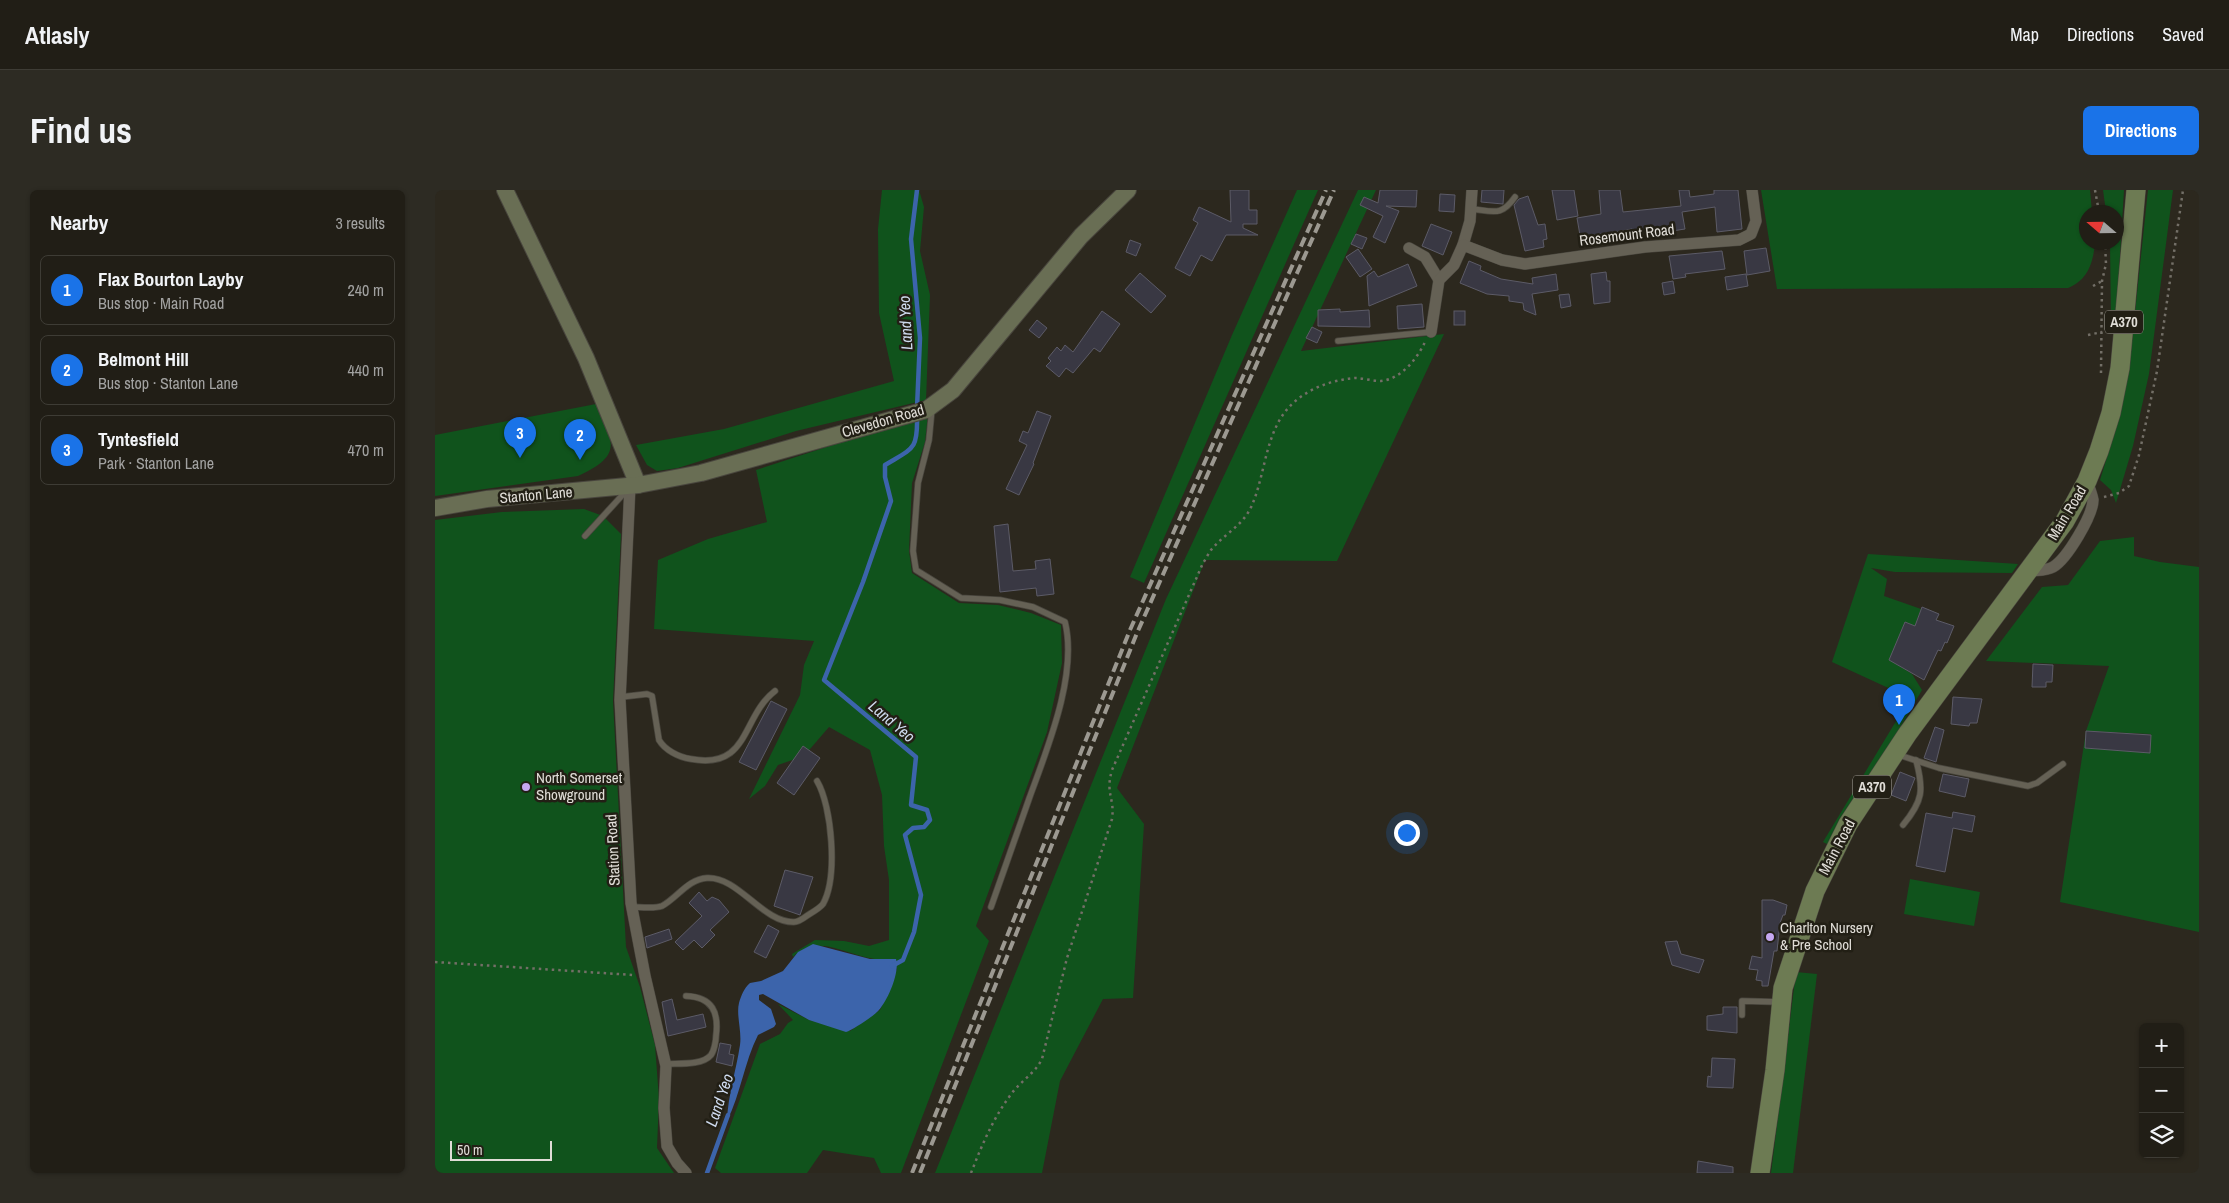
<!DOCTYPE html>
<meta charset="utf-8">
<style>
:root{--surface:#211e16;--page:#2d2b23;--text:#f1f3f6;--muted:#a2a2a1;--line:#3e3c35;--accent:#1a73e8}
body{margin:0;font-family:"Archivo Narrow",sans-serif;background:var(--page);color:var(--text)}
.controls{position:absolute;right:15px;bottom:15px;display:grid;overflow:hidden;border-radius:8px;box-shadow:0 1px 4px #0004}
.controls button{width:45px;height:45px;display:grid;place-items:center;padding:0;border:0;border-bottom:1px solid var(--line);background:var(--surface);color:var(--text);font:25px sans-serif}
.compass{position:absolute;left:1644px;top:15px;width:45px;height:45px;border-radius:50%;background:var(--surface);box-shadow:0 1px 4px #0004;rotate:290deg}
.scale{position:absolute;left:15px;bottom:12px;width:102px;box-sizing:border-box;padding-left:5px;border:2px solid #e0ddd7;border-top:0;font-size:14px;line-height:18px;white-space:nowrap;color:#e0ddd7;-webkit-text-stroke:4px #221f15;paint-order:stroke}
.you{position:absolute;left:971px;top:642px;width:18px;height:18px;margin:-12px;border:4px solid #fff;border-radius:50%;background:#1a73e8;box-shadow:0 0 0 8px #1a73e833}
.badge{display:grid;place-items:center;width:32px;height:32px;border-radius:50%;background:var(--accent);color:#fff;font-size:16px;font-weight:700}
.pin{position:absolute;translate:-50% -41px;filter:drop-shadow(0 1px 2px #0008)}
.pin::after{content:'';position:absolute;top:26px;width:18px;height:15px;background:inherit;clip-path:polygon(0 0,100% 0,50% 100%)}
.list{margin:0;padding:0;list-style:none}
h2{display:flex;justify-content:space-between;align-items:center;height:65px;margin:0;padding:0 20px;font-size:21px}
h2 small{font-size:16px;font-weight:400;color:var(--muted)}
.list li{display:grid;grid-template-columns:32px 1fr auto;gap:15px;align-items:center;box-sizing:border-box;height:70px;margin:0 10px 10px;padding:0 10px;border:1px solid var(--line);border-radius:8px}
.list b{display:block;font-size:19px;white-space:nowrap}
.list p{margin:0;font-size:16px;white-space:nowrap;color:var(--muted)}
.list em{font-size:16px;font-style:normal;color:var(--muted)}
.icon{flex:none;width:28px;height:28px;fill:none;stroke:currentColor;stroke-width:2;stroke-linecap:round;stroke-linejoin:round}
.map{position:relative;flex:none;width:1764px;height:983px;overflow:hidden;border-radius:8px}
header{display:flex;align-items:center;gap:30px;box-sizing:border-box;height:70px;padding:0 25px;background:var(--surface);border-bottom:1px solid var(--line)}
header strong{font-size:24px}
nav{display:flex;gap:28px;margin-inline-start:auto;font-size:18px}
.intro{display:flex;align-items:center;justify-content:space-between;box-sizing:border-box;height:120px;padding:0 30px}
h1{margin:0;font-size:35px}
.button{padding:12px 22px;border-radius:8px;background:var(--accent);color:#fff;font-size:18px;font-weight:700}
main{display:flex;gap:30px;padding:0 30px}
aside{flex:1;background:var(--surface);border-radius:8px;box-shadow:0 1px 4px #0004}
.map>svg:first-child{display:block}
.green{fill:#10531c;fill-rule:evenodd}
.water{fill:#3c64ab}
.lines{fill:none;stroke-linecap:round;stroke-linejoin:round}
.stream{stroke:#3c64ab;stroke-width:4.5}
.building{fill:#393843;stroke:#5c5b67}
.service-casing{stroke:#49463e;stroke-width:7}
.minor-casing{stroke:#49463e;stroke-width:12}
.secondary-casing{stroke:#49463e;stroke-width:18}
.primary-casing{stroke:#49463e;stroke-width:20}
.path{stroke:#736f67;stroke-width:2.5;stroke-dasharray:2.5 4;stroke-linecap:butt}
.service{stroke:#656155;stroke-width:5.5}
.minor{stroke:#656155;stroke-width:11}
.secondary{stroke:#696e54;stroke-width:16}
.primary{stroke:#6d7b53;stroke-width:19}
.rail{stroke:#9c9991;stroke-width:4;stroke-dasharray:10 5;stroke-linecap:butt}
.poi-dot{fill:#c5a7f1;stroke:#221f15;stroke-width:2}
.labels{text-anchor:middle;stroke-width:5;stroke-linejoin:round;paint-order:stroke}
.shield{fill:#221f15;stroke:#a7a49d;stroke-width:1}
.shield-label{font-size:14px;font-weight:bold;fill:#e0ddd7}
.street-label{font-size:15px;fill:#e0ddd7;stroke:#221f15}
.poi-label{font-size:15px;fill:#e0ddd7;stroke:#221f15;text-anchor:start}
.water-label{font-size:16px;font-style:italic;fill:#cedaee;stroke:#221f15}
</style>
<header>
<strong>Atlasly</strong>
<nav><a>Map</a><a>Directions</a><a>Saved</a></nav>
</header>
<div class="intro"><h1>Find us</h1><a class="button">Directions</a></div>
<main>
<aside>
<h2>Nearby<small>3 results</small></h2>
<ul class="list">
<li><span class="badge">1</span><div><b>Flax Bourton Layby</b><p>Bus stop · Main Road</p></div><em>240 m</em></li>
<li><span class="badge">2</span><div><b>Belmont Hill</b><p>Bus stop · Stanton Lane</p></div><em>440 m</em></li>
<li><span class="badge">3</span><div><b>Tyntesfield</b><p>Park · Stanton Lane</p></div><em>470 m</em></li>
</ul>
</aside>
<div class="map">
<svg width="1764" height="983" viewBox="0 0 1764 983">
<rect width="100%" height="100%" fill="#2c281e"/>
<g class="green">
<polygon points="447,0 484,0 489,17 485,61 495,105 491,210 361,241 243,278 222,281 212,275 201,255 289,239 459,191 444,123 443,39"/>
<polygon points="862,0 883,0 709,393 695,387 797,145"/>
<polygon points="923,0 941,0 866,161 1009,144 902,371 770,370 682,598 709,634 698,808 668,809 625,891 607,983 500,983 731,409"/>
<path d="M 1326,0 L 1655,0 L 1657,22 L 1652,22 L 1652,52 L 1660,53 C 1658,73 1653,90 1633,98 L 1342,99 Z"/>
<polygon points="1668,0 1689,0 1682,116 1676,133 1675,53 1682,52 1682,22 1671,22"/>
<polygon points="1713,0 1738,0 1714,184 1698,256 1681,313 1676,300 1665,290 1686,221 1694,179"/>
<path d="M 161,214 C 179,252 188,266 143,286 L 0,306 L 0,245 Z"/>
<path d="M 493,224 L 490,252 L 477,293 L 474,361 L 477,383 L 524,413 L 563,415 L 596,423 L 626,435 L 627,473 L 612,542 L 541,736 L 554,751 L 466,983 L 446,983 L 439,968 L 388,960 L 372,983 L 286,983 L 280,978 L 325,854 L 345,844 L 353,833 L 358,830 L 343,814 L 374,830 L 415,841 L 445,820 L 462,779 L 456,769 C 421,775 387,738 358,767 L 357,764 L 380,750 L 409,751 L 434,756 L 454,750 L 454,690 L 449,656 L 447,605 L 435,560 L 394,537 L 369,566 L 343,575 L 330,596 L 314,609 L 365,505 L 369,475 L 379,451 L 219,439 L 223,370 L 273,349 L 332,332 L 321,280 Z"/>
<polygon points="149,319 168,326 186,344 178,511 191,757 205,797 220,855 224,909 222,958 239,983 0,983 0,330 67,322"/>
<path d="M 1699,347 L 1699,366 L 1725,372 L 1764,377 L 1764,742 L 1625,712 L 1651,541 L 1674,476 L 1551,471 L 1607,397 L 1633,395 L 1665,351 ZM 1651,541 L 1716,544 L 1715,562 L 1650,558 Z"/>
<polygon points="1433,364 1583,374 1577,383 1460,382 1436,378 1452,389 1449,406 1486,419 1480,436 1470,432 1455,470 1477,484 1487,500 1396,656 1388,652 1475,508 1397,472"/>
<polygon points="1475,689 1545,702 1539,736 1469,724"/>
<polygon points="1361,782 1382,784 1358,983 1336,983"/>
</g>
<path class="water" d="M 378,754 L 435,769 L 461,769 C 465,782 453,810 444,820 C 440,825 418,840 411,842 L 374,830 L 328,804 L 324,805 L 324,810 L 336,819 L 341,834 L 339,837 L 323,845 C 309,873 306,903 292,931 C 293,905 301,881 305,855 C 307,841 301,825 304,813 C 306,806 309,798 315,793 L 326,791 L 348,781 L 363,762 Z"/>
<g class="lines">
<g class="stream">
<polyline points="482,0 476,49 485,148 482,218"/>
<path d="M 457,776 L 468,770 L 479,742 L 486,705 L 470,645 L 478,638 L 489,637 L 495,630 L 492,620 L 476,615 L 481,567 L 389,490 L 428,392 L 456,311 L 450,287 L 450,275 C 478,258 483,260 482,226"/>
<polyline points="272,983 293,925"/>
</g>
</g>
<g class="building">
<polygon points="795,0 814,0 814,20 822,20 822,34 808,34 808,38 823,45 791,45 777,71 766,65 755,86 740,78 763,33 758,30 764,17 796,32"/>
<polygon points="945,0 982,0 981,17 951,16 964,21 950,53 938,47 948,26 925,15 929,7 943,13"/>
<polygon points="1047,0 1069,0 1068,14 1046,12"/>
<polygon points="1117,0 1139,0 1143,26 1122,30"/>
<polygon points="1164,0 1185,0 1188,22 1246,16 1244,0 1254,0 1255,7 1279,4 1279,0 1303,0 1307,39 1282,42 1280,17 1247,22 1250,39 1237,41 1236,37 1197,42 1197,39 1186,41 1159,45 1160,48 1146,51 1142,28 1166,24"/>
<polygon points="1005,4 1020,5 1019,22 1004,21"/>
<polygon points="1093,6 1103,35 1110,34 1112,49 1108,50 1109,57 1090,61 1079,15 1084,9"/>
<polygon points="996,34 1017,42 1008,65 987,56"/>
<polygon points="921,44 932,48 927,59 916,54"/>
<polygon points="695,50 706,54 701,66 691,62"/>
<polygon points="1331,58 1335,81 1312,85 1309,61"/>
<polygon points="923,59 937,79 925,87 911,67"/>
<polygon points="1287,61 1290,79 1250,84 1251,87 1238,89 1234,66"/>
<polygon points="1034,71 1046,76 1045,80 1066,89 1098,94 1097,88 1121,84 1123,100 1097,104 1101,125 1089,120 1088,113 1074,111 1074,106 1052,104 1025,93"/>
<polygon points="973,74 982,96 934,116 932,86 939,81 943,87"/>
<polygon points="1171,82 1172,91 1175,91 1175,112 1159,114 1156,84"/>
<polygon points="705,83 731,106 716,123 690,100"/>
<polygon points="1311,84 1313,96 1292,100 1290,87"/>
<polygon points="1238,91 1240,103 1229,105 1227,93"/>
<polygon points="1134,104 1136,116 1126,118 1124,105"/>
<polygon points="987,114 989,137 963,139 962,116"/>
<polygon points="905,119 905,122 934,120 935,137 883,136 883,120"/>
<polygon points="667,121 685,134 665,162 659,158 638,183 631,178 624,187 611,176 616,171 613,168 622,157 626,161 630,155 638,162"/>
<rect x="1019" y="121" width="11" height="14"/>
<polygon points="602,130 612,138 604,148 594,140"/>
<polygon points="877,137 887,142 882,153 871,148"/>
<polygon points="602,221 616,226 598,273 599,274 584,305 571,299 592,255 584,251 588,241 593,243"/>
<polygon points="573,334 578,381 601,379 600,371 615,369 619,404 602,406 601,398 565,402 559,336"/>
<polygon points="1487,417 1504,424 1501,430 1519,436 1512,453 1510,452 1506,461 1503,460 1489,490 1454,470 1470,432 1480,436"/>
<polygon points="1598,474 1618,475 1617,492 1611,492 1611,497 1597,497"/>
<polygon points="1518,507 1547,509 1542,533 1535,533 1534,536 1516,534"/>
<polygon points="336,511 352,519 321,580 304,572"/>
<polygon points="1500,537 1509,540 1501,572 1489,568"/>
<polygon points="1651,541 1716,545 1715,563 1650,558"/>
<polygon points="368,556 385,568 359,605 342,593"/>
<polygon points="1465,582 1480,588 1471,611 1456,605"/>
<polygon points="1508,584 1534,589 1530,607 1504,601"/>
<polygon points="1518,622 1540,626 1537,642 1518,638 1510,682 1481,676 1491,623 1517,628"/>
<polygon points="350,680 378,687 365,725 339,716"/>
<polygon points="264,702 272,711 277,707 284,710 294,722 275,740 280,745 267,758 259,750 248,760 240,752 267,726 254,713"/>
<polygon points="1327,710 1338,710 1352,715 1350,725 1348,725 1345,733 1342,761 1339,761 1333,796 1327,796 1327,791 1321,790 1323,780 1314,779 1317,766 1327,768"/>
<polygon points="333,735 344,741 331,768 319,762"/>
<polygon points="234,739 237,749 212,758 210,747"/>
<polygon points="1242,751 1246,764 1269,770 1264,783 1237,775 1230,752"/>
<polygon points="237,809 242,830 268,824 271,837 233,846 227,812"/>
<polygon points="1288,817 1302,817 1302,843 1272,840 1272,826 1288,824"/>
<polygon points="285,853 296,855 294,864 299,865 297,876 281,872"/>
<polygon points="1277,868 1300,869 1298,898 1272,897 1273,886 1276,887"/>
<polygon points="1263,971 1298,977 1298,983 1262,983"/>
</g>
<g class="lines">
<g class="service-casing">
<g id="service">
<path d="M 1036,19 C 1059,21 1066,27 1080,7"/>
<polyline points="903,151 996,142"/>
<path d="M 497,218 L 494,250 L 483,293 L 478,361 L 481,380 L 526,408 L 565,410 L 598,417 L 630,432 C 643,485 612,559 594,609 C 581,645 569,681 556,717"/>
<polyline points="150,346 192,300"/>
<path d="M 186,507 L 212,504 L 217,506 L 224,550 C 230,560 243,567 256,569 C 315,580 306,527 340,501"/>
<polyline points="1464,565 1504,578 1593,596 1602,593 1628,574"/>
<path d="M 1468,635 C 1488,611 1489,600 1481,570"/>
<path d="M 197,717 C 205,717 220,719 227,716 C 242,708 253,689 272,688 C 303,686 328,733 359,732 C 364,732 369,728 373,725 C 378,722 385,718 388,714 C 403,687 397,616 382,591"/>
<polyline points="1307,825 1307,811 1345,812"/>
<path d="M 230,874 C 242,873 267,876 276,865 C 279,861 281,851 281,846 C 284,823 278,807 251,806"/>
</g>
</g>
<g class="minor-casing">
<g id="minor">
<polyline points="1028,55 1035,31 1037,0"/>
<polyline points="974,58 990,67 1004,90"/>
<polyline points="996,142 1004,90 1019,75 1028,55 1067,70 1090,74 1210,57 1304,50 1316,44 1321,31 1317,0"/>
<polyline points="195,296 185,510 196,713 210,786 231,876 229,918 232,956 242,973 251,983"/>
<path d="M 1595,381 C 1603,380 1611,381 1618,377 C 1632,369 1658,325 1658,310 C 1657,304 1654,297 1652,291"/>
</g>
</g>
<g class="secondary-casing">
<g id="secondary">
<polyline points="70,0 151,168 203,295"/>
<polyline points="0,318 52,309 203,295 266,283 491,220 518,200 646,46 693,0"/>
</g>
</g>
<g class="primary-casing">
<polyline id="primary" points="1325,983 1340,880 1348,798 1380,701 1413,634 1473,543 1630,331 1652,291 1664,261 1676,223 1685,178 1701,0"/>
</g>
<g class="path">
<polyline points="1660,0 1664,22"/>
<polyline points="1658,96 1667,91"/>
<polyline points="1653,145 1667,142"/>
<polyline points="1666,183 1667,91 1671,74 1670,52"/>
<polyline points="1669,307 1684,303 1694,296 1704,265 1722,181 1748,0"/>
<polyline points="0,772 198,785"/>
<path d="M 536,983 C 547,955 558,928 577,903 C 586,891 600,883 607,869 L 632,768 L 677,629 C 680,608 670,604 677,580 L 768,373 C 771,369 773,364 776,360 C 789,344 809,335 817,315 C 831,283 830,240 857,214 C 874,198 897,190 920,188 C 928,188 937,191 946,191 C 966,189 982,169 990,152"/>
</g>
<use href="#service" class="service"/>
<use href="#minor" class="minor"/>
<use href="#secondary" class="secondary"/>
<use href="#primary" class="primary"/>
<g class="rail">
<polyline points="477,983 695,440 891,0"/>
<polyline points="485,983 702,443 899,0"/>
</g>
</g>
<g class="poi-dot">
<circle cx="91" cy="597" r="5"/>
<circle cx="1335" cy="747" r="5"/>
</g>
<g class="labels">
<g class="shield">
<rect x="1670" y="120.5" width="38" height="23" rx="4"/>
<rect x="1418" y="585.5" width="38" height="23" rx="4"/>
</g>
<g class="shield-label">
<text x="1689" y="137">A370</text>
<text x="1437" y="602">A370</text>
</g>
<g class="street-label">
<text transform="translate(1192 45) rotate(-7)" y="5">Rosemount Road</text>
<text transform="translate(448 231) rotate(-16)" y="5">Clevedon Road</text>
<text transform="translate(101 305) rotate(-5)" y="5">Stanton Lane</text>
<text transform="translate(1632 323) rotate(-59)" y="5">Main Road</text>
<text transform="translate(1402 657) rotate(-62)" y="5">Main Road</text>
<text transform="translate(178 660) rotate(-93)" y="5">Station Road</text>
</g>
<g class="poi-label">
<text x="101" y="593">North Somerset<tspan x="101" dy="17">Showground</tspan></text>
<text x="1345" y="743">Charlton Nursery<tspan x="1345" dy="17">&amp; Pre School</tspan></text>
</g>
<g class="water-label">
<text transform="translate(470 133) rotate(-93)" y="6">Land Yeo</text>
<text transform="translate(457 531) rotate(40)" y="6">Land Yeo</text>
<text transform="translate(284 910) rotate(-71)" y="6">Land Yeo</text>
</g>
</g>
</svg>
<div class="controls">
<button>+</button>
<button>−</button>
<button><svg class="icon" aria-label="layers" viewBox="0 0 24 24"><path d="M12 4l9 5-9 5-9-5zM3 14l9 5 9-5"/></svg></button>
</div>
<svg class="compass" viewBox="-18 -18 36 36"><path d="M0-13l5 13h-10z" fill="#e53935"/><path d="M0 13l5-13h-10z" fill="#a2a2a1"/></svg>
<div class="scale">50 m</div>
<div class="you"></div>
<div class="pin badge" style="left:1464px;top:535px">1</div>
<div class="pin badge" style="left:145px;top:270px">2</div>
<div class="pin badge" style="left:85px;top:268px">3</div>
</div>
</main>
